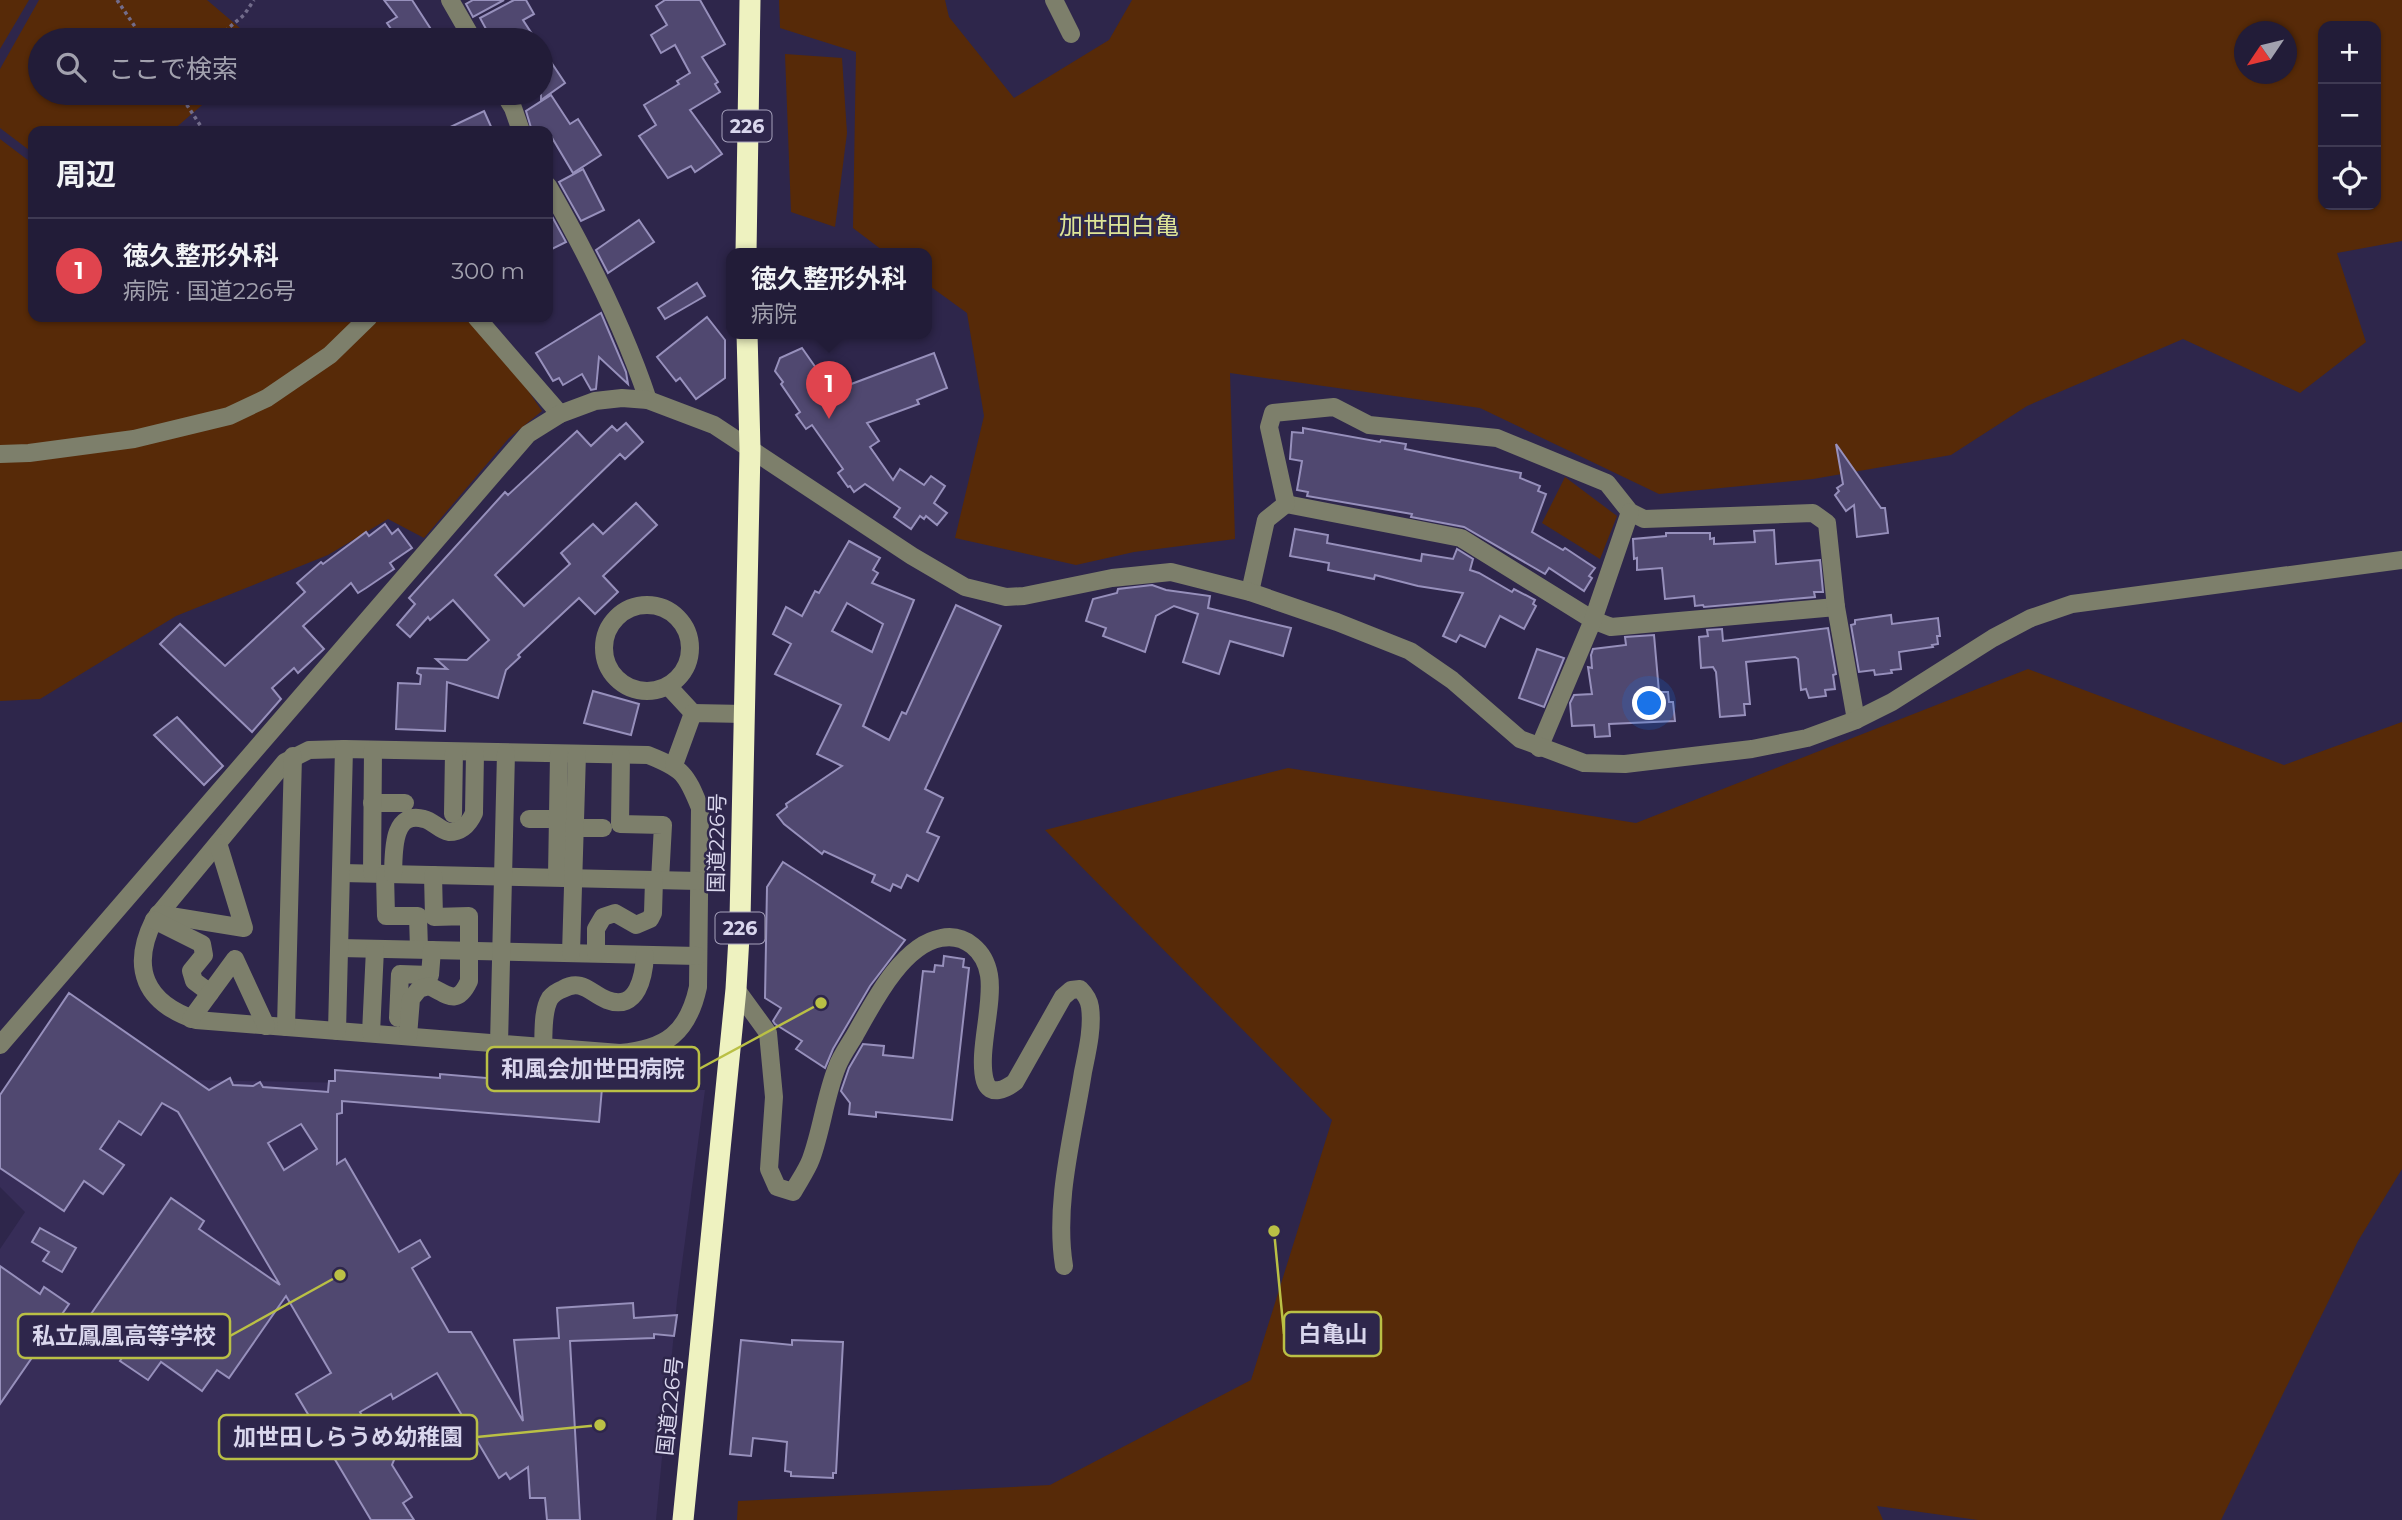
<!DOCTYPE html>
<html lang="ja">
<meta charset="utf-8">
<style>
:root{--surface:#221c38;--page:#2a2540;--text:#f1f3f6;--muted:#a2a1ae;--line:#3f3a53;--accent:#bac045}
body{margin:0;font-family:Montserrat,"Noto Sans JP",sans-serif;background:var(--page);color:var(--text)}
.controls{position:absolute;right:21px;top:21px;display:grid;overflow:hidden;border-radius:14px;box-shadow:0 2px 5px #0004}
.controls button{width:63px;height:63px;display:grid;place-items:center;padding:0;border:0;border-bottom:2px solid var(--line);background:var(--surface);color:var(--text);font:35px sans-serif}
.compass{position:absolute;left:2234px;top:21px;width:63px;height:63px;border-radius:50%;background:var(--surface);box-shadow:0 2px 5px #0004;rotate:235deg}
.you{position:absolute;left:1650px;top:704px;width:24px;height:24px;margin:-18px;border:5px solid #fff;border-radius:50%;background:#1a73e8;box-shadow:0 0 0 10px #1a73e833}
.badge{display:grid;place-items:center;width:46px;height:46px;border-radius:50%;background:var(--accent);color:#fff;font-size:23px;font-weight:700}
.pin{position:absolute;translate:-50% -58px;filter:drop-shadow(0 2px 4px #0008)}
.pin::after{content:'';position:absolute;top:37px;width:24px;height:21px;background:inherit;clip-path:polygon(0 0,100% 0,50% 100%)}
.popup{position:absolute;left:726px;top:248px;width:206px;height:91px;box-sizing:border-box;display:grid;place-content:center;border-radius:14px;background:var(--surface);filter:drop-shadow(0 2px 5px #0005);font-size:23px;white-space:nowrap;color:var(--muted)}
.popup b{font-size:26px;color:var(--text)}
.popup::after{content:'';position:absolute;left:50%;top:100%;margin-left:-14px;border:14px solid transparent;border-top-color:var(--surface)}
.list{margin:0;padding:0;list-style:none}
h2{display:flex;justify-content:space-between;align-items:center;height:91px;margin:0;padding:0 28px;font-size:30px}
h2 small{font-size:23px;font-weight:400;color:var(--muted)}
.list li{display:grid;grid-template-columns:46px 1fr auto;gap:21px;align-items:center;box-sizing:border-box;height:105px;padding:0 28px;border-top:2px solid var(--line)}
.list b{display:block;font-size:26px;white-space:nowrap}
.list p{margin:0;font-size:23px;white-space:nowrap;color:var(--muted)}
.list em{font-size:23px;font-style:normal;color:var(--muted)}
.icon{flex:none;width:38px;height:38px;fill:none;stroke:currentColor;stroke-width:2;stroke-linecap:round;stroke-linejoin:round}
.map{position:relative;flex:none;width:2402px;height:1520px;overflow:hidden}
.search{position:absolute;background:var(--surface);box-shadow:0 2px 5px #0004;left:28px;top:28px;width:525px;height:77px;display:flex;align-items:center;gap:18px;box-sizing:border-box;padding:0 24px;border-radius:38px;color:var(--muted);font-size:26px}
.panel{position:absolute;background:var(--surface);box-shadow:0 2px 5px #0004;left:28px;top:126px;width:525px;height:196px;border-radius:14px}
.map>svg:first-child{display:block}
.built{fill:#372d58}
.green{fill:#572a08;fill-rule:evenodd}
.building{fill:#504870;stroke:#9790bc;stroke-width:2;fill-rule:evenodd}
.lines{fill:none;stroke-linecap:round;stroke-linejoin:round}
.path{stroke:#726c8b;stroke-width:3.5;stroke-dasharray:3.5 3.5;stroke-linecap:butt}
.minor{stroke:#7d7f6b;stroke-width:18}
.highway{stroke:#eef2c0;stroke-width:21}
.labels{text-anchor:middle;stroke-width:5;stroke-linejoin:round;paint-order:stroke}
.shield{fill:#2e264b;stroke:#a6a1bc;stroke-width:2}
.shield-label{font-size:19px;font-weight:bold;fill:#d9d6ed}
.street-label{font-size:21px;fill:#d9d6ed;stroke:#2e264b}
.quarter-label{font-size:24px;fill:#dee496;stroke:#2e264b}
.leader{fill:none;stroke:#bac045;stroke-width:2.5}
.callout-dot{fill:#bac045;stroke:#2e264b;stroke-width:2.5}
.callout{fill:#2e264b;stroke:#bac045;stroke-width:2.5}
.callout-label{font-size:23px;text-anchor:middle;font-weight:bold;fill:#d9d6ed}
</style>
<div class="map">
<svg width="2402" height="1520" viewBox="0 0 2402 1520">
<rect width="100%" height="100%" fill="#2e264b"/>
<polygon class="built" points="81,1009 197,1080 705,1090 677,1301 656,1520 0,1520 0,1249 25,1212 0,1187 0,1125"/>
<g class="green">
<polygon points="0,0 29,0 0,49"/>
<polygon points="39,0 207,0 254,40 40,40 40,93 216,93 172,131 33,131 33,153 0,128 0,69"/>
<path d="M 779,0 L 945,0 L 949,17 L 1014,98 L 1109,40 L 1132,0 L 2402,0 L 2402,241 L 2337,253 L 2366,342 L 2300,393 L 2183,339 L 2027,406 L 1951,455 L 1813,479 L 1659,494 L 1480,408 L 1230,373 L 1235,539 L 1134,552 L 1076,565 L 955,538 L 984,416 L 967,313 L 927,284 L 927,253 L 886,253 L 853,228 L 856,52 L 780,28 ZM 2323,26 L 2376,26 L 2376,205 L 2323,205 ZM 2244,32 L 2286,32 L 2286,74 L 2244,74 Z"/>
<polygon points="785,54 842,58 847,133 835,227 791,212"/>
<polygon points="0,139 33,164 33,317 478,317 542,411 509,438 424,538 388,519 328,555 176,616 40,699 0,701"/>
<polygon points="1565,477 1617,516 1600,559 1542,523"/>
<polygon points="2028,669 2284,765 2402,722 2402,1169 2358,1241 2221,1520 1978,1520 1877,1506 1883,1520 737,1520 738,1501 1050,1485 1251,1380 1332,1120 1045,830 1288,768 1636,823"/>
</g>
<g class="building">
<polygon points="384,0 412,0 434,34 424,40 394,40 388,30 391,29 387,23 397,17"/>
<polygon points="473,0 504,0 473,17 466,4"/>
<polygon points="514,0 526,0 534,14 523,20 536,40 492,40 480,18"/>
<polygon points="665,0 700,0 725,44 702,57 718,82 715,84 720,92 690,110 722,154 695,172 691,166 668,178 639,136 656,125 644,105 679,84 677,81 690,73 675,45 661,53 651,35 667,25 656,6"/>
<polygon points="541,47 565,83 541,100"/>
<polygon points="551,95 570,124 578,119 601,155 573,173 548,131 532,131 526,111"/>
<polygon points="484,111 493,131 442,131"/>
<polygon points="583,169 604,210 581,221 559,182"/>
<polygon points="548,209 566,242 548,251"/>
<polygon points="639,220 654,242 608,273 596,250"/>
<polygon points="697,283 705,296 665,319 658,308"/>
<polygon points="601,313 626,372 628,384 599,357 596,389 591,390 582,374 563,385 559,378 553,381 536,353"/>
<polygon points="707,317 725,340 725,378 696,399 680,378 676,381 657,357"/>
<polygon points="802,348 835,395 846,386 934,353 947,388 917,400 919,404 867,423 879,441 870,447 893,480 900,469 924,485 931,476 945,486 934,503 947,513 937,525 926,516 924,519 920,516 911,529 894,517 900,508 865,484 854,492 850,486 848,487 838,473 843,469 812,425 806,429 796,415 800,412 781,384 783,382 775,371 780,358"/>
<polygon points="626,423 643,442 625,459 620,454 495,575 524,606 570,564 561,553 593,524 603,534 636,503 657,525 603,576 618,592 595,614 579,598 518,655 520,657 506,670 498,698 447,682 445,731 396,729 398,683 420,684 421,675 417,673 418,668 447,669 436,659 467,660 489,640 453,600 430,620 428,617 410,637 397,625 415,604 409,598 505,492 508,495 577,431 591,446 612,426 617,431"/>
<polygon points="1303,428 1380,442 1381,440 1406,444 1405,449 1521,473 1520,478 1540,486 1538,491 1546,494 1532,532 1563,550 1565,548 1595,568 1589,576 1592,578 1584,591 1549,568 1545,574 1464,527 1411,517 1412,514 1307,496 1308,492 1297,490 1302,461 1290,459 1292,432 1303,433"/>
<polygon points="1836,444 1881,508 1885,508 1888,533 1857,537 1854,505 1846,511 1835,495 1839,491 1837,488 1843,484"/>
<polygon points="385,524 392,534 398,529 412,548 390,563 394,569 366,588 358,593 351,583 303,626 324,649 298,673 294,668 272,688 281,699 252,732 160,644 180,624 225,666 305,592 297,583 321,562 323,564 366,532 369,536"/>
<polygon points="1295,529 1328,535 1327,543 1421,561 1422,554 1453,559 1457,549 1473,559 1470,570 1479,573 1512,592 1514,589 1535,600 1533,604 1536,606 1524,629 1500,616 1485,647 1460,635 1456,642 1443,636 1463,593 1418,586 1375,575 1374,579 1328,570 1329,563 1290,556"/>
<polygon points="1774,530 1776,564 1820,560 1823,592 1814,592 1815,597 1704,607 1703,605 1695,606 1694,596 1665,599 1662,568 1637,570 1637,558 1634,559 1633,539 1666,536 1666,533 1710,533 1710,539 1714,538 1714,544 1755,542 1754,531"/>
<path d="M 849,541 L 880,558 L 873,570 L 878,573 L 872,583 L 914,600 L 863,726 L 889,740 L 902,712 L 906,714 L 956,605 L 1001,626 L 925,789 L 943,798 L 927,832 L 939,837 L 918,881 L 907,875 L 901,888 L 893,884 L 890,891 L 872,882 L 875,875 L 824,851 L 822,854 L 784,824 L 777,815 L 787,807 L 786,804 L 842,766 L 817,754 L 841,705 L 775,674 L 791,644 L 773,634 L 786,607 L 802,616 L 815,591 L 819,593 ZM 847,603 L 883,624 L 872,652 L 832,631 Z"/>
<polygon points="1152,585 1166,590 1210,596 1208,608 1291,628 1283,656 1230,641 1219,674 1183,662 1198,614 1174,606 1156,616 1145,652 1103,636 1106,628 1086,621 1093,599 1117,593 1118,589"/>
<polygon points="1891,615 1892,624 1938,618 1940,636 1937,636 1938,644 1932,645 1933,647 1899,652 1901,669 1891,670 1892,673 1875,675 1874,670 1859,672 1851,625 1855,624 1855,620"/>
<polygon points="1828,628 1836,674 1833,675 1835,689 1825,690 1826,696 1809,698 1806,689 1801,690 1798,659 1795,657 1746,662 1750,704 1744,704 1745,715 1720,717 1716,672 1713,667 1701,668 1699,637 1708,636 1707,630 1722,629 1723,641"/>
<polygon points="1654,635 1659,692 1668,692 1669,702 1673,702 1675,721 1609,724 1610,736 1595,737 1594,725 1572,726 1570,703 1574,695 1592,694 1588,667 1592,668 1591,655 1593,649 1626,645 1625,637"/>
<polygon points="1537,649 1564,658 1544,707 1519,698"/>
<polygon points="593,691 639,704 631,735 584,723"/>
<polygon points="177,717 223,766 204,785 154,735"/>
<polygon points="783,862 905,940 870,986 833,1049 825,1068 796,1049 802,1041 775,1024 773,1021 781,1008 765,998 767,887"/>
<polygon points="944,956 964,959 963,967 969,968 952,1120 876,1112 876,1117 849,1114 850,1103 841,1091 849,1068 863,1044 884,1046 883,1055 913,1058 923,971 934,972 935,965 943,966"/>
<path d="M 69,993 L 209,1090 L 230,1078 L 233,1085 L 253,1086 L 260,1082 L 263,1087 L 328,1092 L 329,1081 L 335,1081 L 335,1070 L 440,1078 L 440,1074 L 602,1088 L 599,1122 L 342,1101 L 342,1113 L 337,1114 L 337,1164 L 345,1159 L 399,1252 L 420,1240 L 430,1257 L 412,1268 L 449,1332 L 471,1332 L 523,1421 L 514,1340 L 559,1338 L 557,1308 L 633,1303 L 634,1318 L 677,1315 L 674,1336 L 654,1334 L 654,1338 L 570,1341 L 580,1520 L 547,1520 L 545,1498 L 530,1498 L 528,1467 L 510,1479 L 506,1473 L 499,1478 L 437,1373 L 393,1399 L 391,1394 L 360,1412 L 374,1436 L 387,1439 L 395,1446 L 396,1455 L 392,1465 L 412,1497 L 403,1503 L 414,1520 L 371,1520 L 296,1394 L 331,1373 L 286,1296 L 229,1378 L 217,1370 L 202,1391 L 161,1362 L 148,1380 L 120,1361 L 132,1342 L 91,1314 L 171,1198 L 204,1221 L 199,1229 L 280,1285 L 178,1112 L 162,1103 L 141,1135 L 119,1121 L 100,1149 L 124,1165 L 103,1194 L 84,1181 L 64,1211 L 0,1168 L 0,1095 ZM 301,1124 L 317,1149 L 284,1170 L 268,1143 Z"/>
<polygon points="40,1228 76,1248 62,1272 43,1261 49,1252 32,1242"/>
<polygon points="0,1266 40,1294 44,1287 69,1304 0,1404"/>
<polygon points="741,1340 792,1345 792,1340 843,1342 836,1473 833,1473 833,1478 791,1476 791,1472 785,1471 787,1442 753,1438 751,1456 730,1454"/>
</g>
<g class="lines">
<g class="path">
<polyline points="117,0 144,40"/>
<polyline points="214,40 244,15 254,0"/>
<polyline points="179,93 204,131"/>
</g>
<g class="minor">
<polyline points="450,0 473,40"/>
<polyline points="1054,0 1071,34"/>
<polyline points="504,93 513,108 521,131"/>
<path d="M 548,186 C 587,254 623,325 648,400"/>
<polyline points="476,317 560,414"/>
<polyline points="0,454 29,453 134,439 229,416 267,398 330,355 369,317"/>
<polyline points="1286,504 1461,538 1593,620 1611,627 1836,607"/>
<polyline points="1250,592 1266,520 1286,504 1269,427 1273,413 1334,407 1369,425 1497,438 1607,483 1630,512 1644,519 1813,513 1827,523 1836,607 1856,720"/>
<circle cx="647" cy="648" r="43"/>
<polyline points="668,686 693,713"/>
<polyline points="1539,748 1593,620 1630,512"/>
<path d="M 344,749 L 648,755 C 683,769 686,773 700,808 L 698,987 C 688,1033 666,1049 620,1053 L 196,1020 C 145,1003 130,968 154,920 L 285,762 L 309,750 Z"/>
<polyline points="621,755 620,824 663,825 660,880"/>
<polyline points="674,765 693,713 745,714"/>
<polyline points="372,803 405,803"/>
<polyline points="453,814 454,752"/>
<polyline points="529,819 558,819"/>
<polyline points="575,828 603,828"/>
<polyline points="342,873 699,881"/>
<polyline points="372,873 373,750"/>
<polyline points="385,874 386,916 418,916 419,949"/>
<path d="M 393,874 C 394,854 391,810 424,819 C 433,821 439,830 449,832 C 462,832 469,824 474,813 L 475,753"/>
<polyline points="557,877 559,754"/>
<polyline points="158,914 244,928 218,843"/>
<polyline points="154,920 202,944 204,955 191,971 194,981 210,993"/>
<polyline points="340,948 698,956"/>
<polyline points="571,953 577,754"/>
<polyline points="596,953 596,929 603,917 615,913 636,925 650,919 653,913 654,880"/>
<path d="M 736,989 L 768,1033 L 774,1097 L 769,1169 L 777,1187 L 793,1192 C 799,1181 807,1170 811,1159 C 822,1129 825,1097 837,1067 C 841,1056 849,1045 855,1035 C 873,1003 902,945 941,938 C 965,933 985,951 989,975 C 994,1004 977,1053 985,1081 C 990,1097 1006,1089 1015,1082 L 1063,997 L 1071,990 L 1080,989 C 1085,994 1089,1000 1090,1007 C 1093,1028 1087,1052 1083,1072 C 1073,1135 1054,1203 1064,1266"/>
<polyline points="398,1018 400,974 430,975 432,950"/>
<polyline points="191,1019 235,959 266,1026"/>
<polyline points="286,1027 293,756"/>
<polyline points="337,1031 344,749"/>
<polyline points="371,1033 375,949"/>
<path d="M 408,1036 L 411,999 L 419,989 L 429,986 C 447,994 457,1007 469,981 L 469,916 L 434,917 L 433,875"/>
<polyline points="499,1044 506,753"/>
<polyline points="0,1045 528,434 560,414 595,401 622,398 648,400 714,425 912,556 965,587 1006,597 1024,596 1112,578 1171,572 1250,592 1337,622 1410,651 1452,680 1520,739 1584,763 1625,764 1752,749 1807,738 1856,720 1892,702 1993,638 2031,618 2072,604 2402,560"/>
<path d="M 543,1047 C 544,1033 542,1011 550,998 C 553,994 558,991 563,989 C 582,978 591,994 607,1000 C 638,1012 644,975 645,955"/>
</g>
<g class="highway">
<polyline points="746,253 750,0"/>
<polyline points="683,1520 736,989 740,919 750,449 747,333"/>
</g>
</g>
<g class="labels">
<g class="shield">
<rect x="722.5" y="110.5" width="49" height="31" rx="5"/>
<rect x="715.5" y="912.5" width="49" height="31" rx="5"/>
</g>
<g class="shield-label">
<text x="747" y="133">226</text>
<text x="740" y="935">226</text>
</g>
<g class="street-label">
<text transform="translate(717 843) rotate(-89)" y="7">国道226号</text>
<text transform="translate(670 1406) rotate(-84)" y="7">国道226号</text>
</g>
<g class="quarter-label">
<text x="1119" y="234">加世田白亀</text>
</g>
</g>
<path class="leader" d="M821 1003L699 1069M1274 1231L1284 1334M340 1275L230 1336M600 1425L477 1437"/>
<g class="callout-dot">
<circle cx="821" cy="1003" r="7"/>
<circle cx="1274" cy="1231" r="7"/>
<circle cx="340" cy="1275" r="7"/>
<circle cx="600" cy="1425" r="7"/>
</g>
<g class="callout">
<rect x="487" y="1047" width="212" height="44" rx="7"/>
<rect x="1284" y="1312" width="97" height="44" rx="7"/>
<rect x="18" y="1314" width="212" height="44" rx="7"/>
<rect x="219" y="1415" width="258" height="44" rx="7"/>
</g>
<g class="callout-label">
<text x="593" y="1077">和風会加世田病院</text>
<text x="1333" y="1342">白亀山</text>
<text x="124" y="1344">私立鳳凰高等学校</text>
<text x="348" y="1445">加世田しらうめ幼稚園</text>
</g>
</svg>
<div class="controls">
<button>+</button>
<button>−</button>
<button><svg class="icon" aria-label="locate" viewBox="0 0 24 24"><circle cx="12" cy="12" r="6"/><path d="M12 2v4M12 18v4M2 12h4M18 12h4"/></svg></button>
</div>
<svg class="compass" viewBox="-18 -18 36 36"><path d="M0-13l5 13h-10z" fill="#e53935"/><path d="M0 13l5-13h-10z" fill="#a2a1ae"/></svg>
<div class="you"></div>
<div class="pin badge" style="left:829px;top:419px;background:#e0444e">1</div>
<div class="popup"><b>徳久整形外科</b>病院</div>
<div class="search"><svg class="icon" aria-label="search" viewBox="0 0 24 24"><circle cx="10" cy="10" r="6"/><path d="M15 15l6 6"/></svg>ここで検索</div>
<section class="panel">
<h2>周辺<small></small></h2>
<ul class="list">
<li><span class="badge" style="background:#e0444e">1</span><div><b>徳久整形外科</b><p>病院 · 国道226号</p></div><em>300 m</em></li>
</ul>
</section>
</div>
